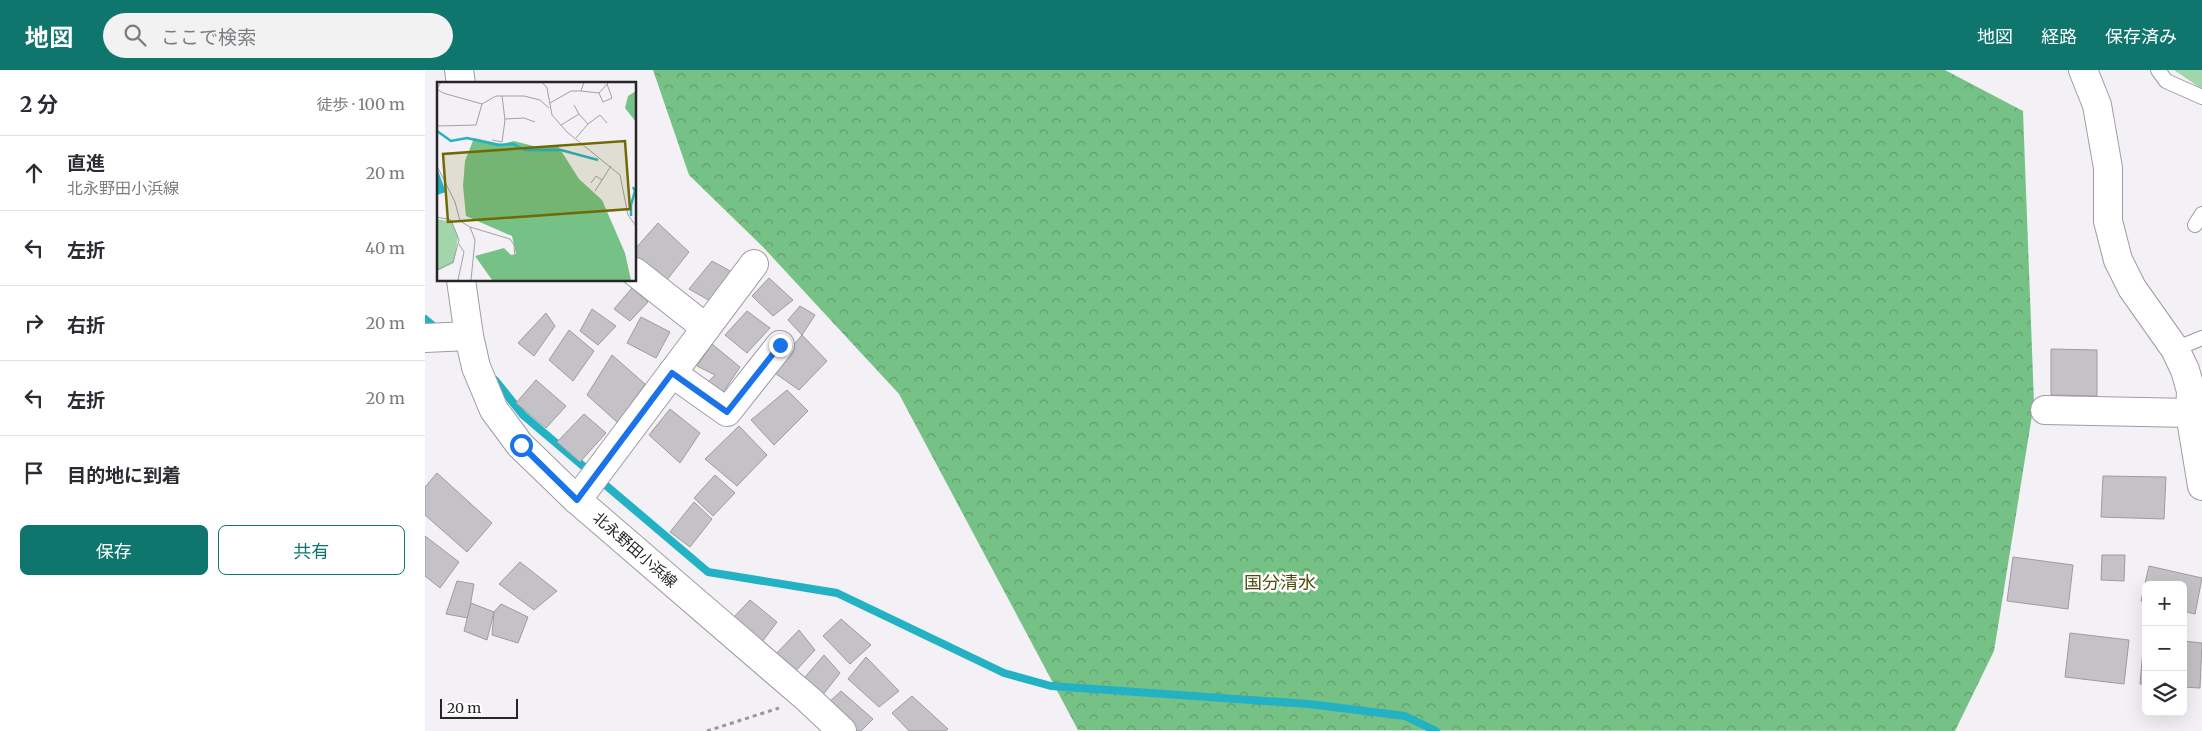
<!DOCTYPE html>
<html lang="ja">
<meta charset="utf-8">
<style>
:root{--surface:#fff;--page:#f2f2f3;--text:#2b2b33;--muted:#7c7c81;--line:#e1e1e2;--accent:#0f766e}
body{margin:0;font-family:Merriweather,"Noto Sans JP",serif;background:var(--page);color:var(--text)}
.controls{position:absolute;right:15px;bottom:15px;display:grid;overflow:hidden;border-radius:8px;box-shadow:0 5px 20px #0002}
.controls button{width:45px;height:45px;display:grid;place-items:center;padding:0;border:0;border-bottom:1px solid var(--line);background:var(--surface);color:var(--text);font:25px sans-serif}
.scale{position:absolute;left:15px;bottom:12px;width:78px;box-sizing:border-box;padding-left:5px;border:2px solid #272627;border-top:0;font-size:14px;line-height:18px;white-space:nowrap;color:#272627;-webkit-text-stroke:4px #fff;paint-order:stroke}
.stop{position:absolute;width:15px;height:15px;margin:-11px;border:4px solid #1a73e8;border-radius:50%;background:#fff}
.stop.end{background:#1a73e8;border-color:#fff;box-shadow:0 1px 5px #0008}
.list{margin:0;padding:0;list-style:none}
h2{display:flex;justify-content:space-between;align-items:center;height:65px;margin:0;padding:0 20px;font-size:21px}
h2 small{font-size:16px;font-weight:400;color:var(--muted)}
.list li{display:grid;grid-template-columns:32px 1fr auto;gap:15px;align-items:center;box-sizing:border-box;height:75px;padding:0 20px;border-top:1px solid var(--line)}
.list b{display:block;font-size:19px;white-space:nowrap}
.list p{margin:0;font-size:16px;white-space:nowrap;color:var(--muted)}
.list em{font-size:16px;font-style:normal;color:var(--muted)}
.actions{display:flex;gap:10px;padding:15px 20px}
.actions a{flex:1;padding:11px 0;border:1px solid var(--accent);border-radius:8px;text-align:center;font-size:18px;color:var(--accent)}
.actions .main{background:var(--accent);color:#fff}
.icon{flex:none;width:28px;height:28px;fill:none;stroke:currentColor;stroke-width:2;stroke-linecap:round;stroke-linejoin:round}
.map{position:relative;flex:none;width:1777px;height:661px;overflow:hidden}
header{display:flex;align-items:center;gap:30px;box-sizing:border-box;height:70px;padding:0 25px;background:var(--accent);color:#fff}
header strong{font-size:24px}
nav{display:flex;gap:28px;margin-inline-start:auto;font-size:18px}
.search{width:350px;height:45px;background:var(--page);display:flex;align-items:center;gap:12px;box-sizing:border-box;padding:0 18px;border-radius:28px;color:var(--muted);font-size:19px}
main{display:flex}
aside{flex:1;background:var(--surface)}
.map>svg:first-child{display:block}
.forest{fill:url(#forest-crowns)}
.pitch{fill:#a1d5aa}
.lines{fill:none;stroke-linecap:round;stroke-linejoin:round}
.stream{stroke:#23b2c4;stroke-width:8}
.building{fill:#c5c2c7;stroke:#9e9ba0}
.service-casing{stroke:#9e9ca0;stroke-width:16}
.minor-casing{stroke:#9e9ca0;stroke-width:30}
.secondary-casing{stroke:#9e9ca0;stroke-width:30}
.path{stroke:#989699;stroke-width:3;stroke-dasharray:4 4;stroke-linecap:butt}
.service{stroke:#fff;stroke-width:14}
.minor{stroke:#fff;stroke-width:28}
.secondary{stroke:#fff;stroke-width:28}
.route{stroke:#1a73e8;stroke-width:6}
.labels{text-anchor:middle;stroke-width:5;stroke-linejoin:round;paint-order:stroke}
.street-label{font-size:15px;fill:#272627;stroke:#fff}
.quarter-label{font-size:18px;fill:#514d0e;stroke:#fff}
.inset-river{fill:none;stroke:#23b2c4;stroke-width:2.5}
.inset-road{fill:none;stroke:#a2a0a3;stroke-width:1}
.view{fill:#706a04;fill-opacity:0.15;stroke:#706a04;stroke-width:2.5}
.inset-edge{fill:none;stroke:#272627;stroke-width:2.5}
</style>
<header>
<strong>地図</strong>
<div class="search"><svg class="icon" aria-label="search" viewBox="0 0 24 24"><circle cx="10" cy="10" r="6"/><path d="M15 15l6 6"/></svg>ここで検索</div>
<nav><a>地図</a><a>経路</a><a>保存済み</a></nav>
</header>
<main>
<aside>
<h2>2 分<small>徒歩 · 100 m</small></h2>
<ul class="list">
<li><svg class="icon" aria-label="ahead" viewBox="0 0 24 24"><path d="M12 20V5M6 11l6-6 6 6"/></svg><div><b>直進</b><p>北永野田小浜線</p></div><em>20 m</em></li>
<li><svg class="icon" aria-label="left" viewBox="0 0 24 24"><path d="M17 20v-9H6M10 6l-5 5 5 5"/></svg><div><b>左折</b></div><em>40 m</em></li>
<li><svg class="icon" aria-label="right" viewBox="0 0 24 24"><path d="M7 20v-9h11M14 6l5 5-5 5"/></svg><div><b>右折</b></div><em>20 m</em></li>
<li><svg class="icon" aria-label="left" viewBox="0 0 24 24"><path d="M17 20v-9H6M10 6l-5 5 5 5"/></svg><div><b>左折</b></div><em>20 m</em></li>
<li><svg class="icon" aria-label="arrive" viewBox="0 0 24 24"><path d="M6 21V4h12l-3 4 3 4H6"/></svg><div><b>目的地に到着</b></div></li>
</ul>
<div class="actions"><a class="main">保存</a><a>共有</a></div>
</aside>
<div class="map">
<svg width="1777" height="661" viewBox="0 0 1777 661">
<defs>
<pattern id="forest-crowns" width="20" height="18" patternUnits="userSpaceOnUse" patternTransform="scale(1.25)"><rect width="20" height="18" fill="#76c286"/><path d="M2 6a3 3 0 1 1 6 0M12 15a3 3 0 1 1 6 0" fill="none" stroke="#619d6e"/></pattern>
</defs>
<rect width="100%" height="100%" fill="#f4f1f6"/>
<polygon class="forest" points="228,0 1520,0 1598,41 1609,333 1569,581 1530,661 653,660 474,324 338,177 264,105"/>
<polygon class="pitch" points="1749,0 1777,0 1777,19"/>
<g class="lines">
<g class="stream">
<polyline points="0,249 12,259"/>
<polyline points="70,310 98,345 283,502 412,523 579,603 626,616 884,634 980,646 1011,661"/>
</g>
</g>
<g class="building">
<polygon points="233,153 264,182 241,211 210,187 210,179"/>
<polygon points="287,191 307,202 287,232 264,219"/>
<polygon points="344,208 368,230 348,246 327,226"/>
<polygon points="207,218 223,232 205,251 189,239"/>
<polygon points="375,236 390,245 377,265 363,250"/>
<polygon points="167,239 191,256 173,275 155,261"/>
<polygon points="322,241 345,258 322,283 300,265"/>
<polygon points="121,243 130,256 109,286 93,273"/>
<polygon points="216,247 245,262 231,288 202,273"/>
<polygon points="144,260 169,281 148,311 124,290"/>
<polygon points="377,265 402,291 374,320 347,301"/>
<polygon points="287,274 315,297 295,327 281,314 290,305 272,296"/>
<polygon points="1626,279 1672,280 1672,326 1626,325"/>
<polygon points="187,285 220,314 193,353 162,325"/>
<polygon points="111,310 141,336 121,358 91,333"/>
<polygon points="362,320 383,341 349,375 326,350"/>
<polygon points="245,339 275,363 255,393 224,365"/>
<polygon points="159,344 181,363 155,392 132,372"/>
<polygon points="314,356 342,385 312,416 280,389"/>
<polygon points="12,403 67,453 42,482 0,445 0,417"/>
<polygon points="290,405 310,423 288,446 269,428"/>
<polygon points="1678,406 1741,407 1739,449 1676,447"/>
<polygon points="269,432 287,449 265,477 245,462"/>
<polygon points="0,466 34,492 15,518 0,506"/>
<polygon points="1677,485 1700,485 1699,511 1676,510"/>
<polygon points="1588,487 1648,495 1643,539 1582,531"/>
<polygon points="95,492 132,521 109,540 74,514"/>
<polygon points="1724,496 1777,508 1770,544 1758,541 1758,515 1721,515 1721,532 1716,531"/>
<polygon points="32,511 49,514 43,548 21,544"/>
<polygon points="325,530 352,552 334,576 307,549"/>
<polygon points="46,533 69,542 62,570 39,561"/>
<polygon points="76,534 103,547 93,573 67,565 69,542"/>
<polygon points="416,549 446,575 425,594 398,566"/>
<polygon points="374,560 390,580 366,606 348,587"/>
<polygon points="1645,563 1704,570 1699,614 1640,607"/>
<polygon points="1719,568 1721,568 1721,614 1715,614"/>
<polygon points="1758,571 1777,573 1775,618 1758,617"/>
<polygon points="399,585 415,603 393,631 375,613"/>
<polygon points="441,587 474,621 454,637 423,609"/>
<polygon points="416,621 448,649 436,661 426,661 400,636"/>
<polygon points="487,626 523,659 520,661 484,661 467,643"/>
</g>
<g class="lines">
<g class="service-casing">
<g id="service">
<polyline points="1733,0 1741,11 1777,27"/>
<polyline points="1770,155 1777,144"/>
<polyline points="1750,279 1777,268"/>
</g>
</g>
<g class="minor-casing">
<g id="minor">
<polyline points="1658,0 1672,35 1683,98 1683,151 1693,190 1707,218 1750,279 1760,300 1766,321 1765,343 1777,416"/>
<polyline points="210,202 281,258"/>
<polyline points="0,268 44,266"/>
<polyline points="247,303 302,342 355,275"/>
<polyline points="1620,340 1765,343"/>
<polyline points="152,430 329,194"/>
</g>
</g>
<g class="secondary-casing">
<g id="secondary">
<polyline points="34,0 36,14"/>
<polyline points="36,210 44,266 51,297 69,340 95,375 152,430 383,629 417,661"/>
</g>
</g>
<polyline class="path" points="282,661 354,638"/>
<use href="#service" class="service"/>
<use href="#minor" class="minor"/>
<use href="#secondary" class="secondary"/>
</g>
<g class="lines">
<polyline class="route" points="96,375 152,430 247,303 302,342 355,275"/>
</g>
<g class="labels">
<g class="street-label">
<text transform="translate(210 480) rotate(41)" y="5">北永野田小浜線</text>
</g>
<g class="quarter-label">
<text x="855" y="519">国分清水</text>
</g>
</g>
<g transform="translate(12 12)">
<rect width="199" height="199" fill="#f4f1f6"/>
<path d="M 199,9 L 199,40 L 188,26 L 191,14 ZM 37,56 L 65,62 L 77,59 L 100,65 L 121,64 L 142,97 L 165,118 L 188,171 L 194,198 L 55,198 L 38,174 L 67,166 L 74,173 L 79,172 L 75,154 L 29,134 L 26,104 L 28,79 Z" fill="#76c286"/>
<path d="M 0,137 L 15,140 L 21,154 L 17,181 L 0,189 Z" fill="#a1d5aa"/>
<path d="M 0,86 L 9,110 L 0,113 Z" fill="#23b2c4"/>
<path class="inset-river" d="M 0,49 L 14,59 L 30,56 L 61,63 L 76,62 L 88,68 L 124,68 L 161,78M 194,134 L 194,123 L 198,109 L 196,105"/>
<path class="inset-road" d="M 4,0 L 0,7 L 6,11 L 45,22M 105,0 L 110,6 L 115,33 L 130,50 L 183,93 L 191,133 L 199,144M 144,9 L 162,11 L 172,0M 162,11 L 166,20 L 175,16 L 170,2M 113,21 L 134,9 L 144,9 L 147,0M 68,37 L 87,36 L 98,40M 151,42 L 163,33 L 170,41M 124,43 L 142,32 L 137,23M 0,44 L 39,43 L 45,22 L 59,14 L 87,14 L 103,18 L 112,26M 139,56 L 151,42 L 142,32M 55,58 L 65,60 L 68,38 L 65,14M 0,84 L 18,120 L 23,139 L 33,145 L 38,158 L 34,198M 154,101 L 159,94 L 165,98M 158,109 L 174,84M 0,135 L 14,138 L 22,158 L 16,180 L 0,188M 33,145 L 73,157 L 77,163 L 78,176M 21,198 L 27,170 L 22,162"/>
<path class="view" d="M 188,59 L 193,127 L 11,140 L 6,72 Z"/>
<rect width="199" height="199" class="inset-edge"/>
</g>
</svg>
<div class="controls">
<button>+</button>
<button>−</button>
<button><svg class="icon" aria-label="layers" viewBox="0 0 24 24"><path d="M12 4l9 5-9 5-9-5zM3 14l9 5 9-5"/></svg></button>
</div>
<div class="scale">20 m</div>
<div class="stop" style="left:96px;top:375px"></div>
<div class="stop end" style="left:355px;top:275px"></div>
</div>
</main>
